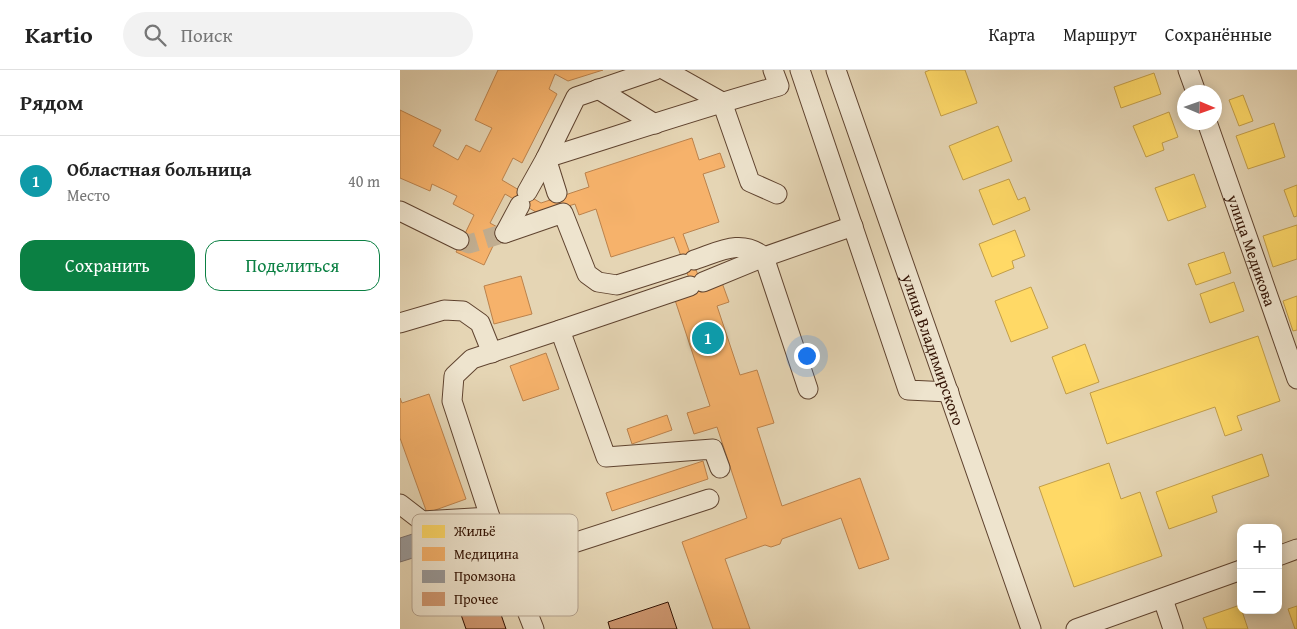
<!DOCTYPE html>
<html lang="ru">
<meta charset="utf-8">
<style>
:root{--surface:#fff;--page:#f2f2f2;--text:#222;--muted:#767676;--line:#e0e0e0;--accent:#0b8043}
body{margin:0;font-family:"Gentium Book Plus",serif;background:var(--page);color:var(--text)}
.controls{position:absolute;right:15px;bottom:15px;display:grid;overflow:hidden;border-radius:10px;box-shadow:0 2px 12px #0003}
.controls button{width:45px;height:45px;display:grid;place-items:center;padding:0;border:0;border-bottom:1px solid var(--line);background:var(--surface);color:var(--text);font:25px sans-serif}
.compass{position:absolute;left:777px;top:15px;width:45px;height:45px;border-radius:50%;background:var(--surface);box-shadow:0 2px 12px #0003;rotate:92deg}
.you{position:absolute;left:406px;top:285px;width:18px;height:18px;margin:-12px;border:4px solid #fff;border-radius:50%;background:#1a73e8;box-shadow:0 0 0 8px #1a73e833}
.badge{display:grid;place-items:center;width:32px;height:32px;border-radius:50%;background:var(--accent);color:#fff;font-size:16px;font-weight:700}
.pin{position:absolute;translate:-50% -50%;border:2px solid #fff;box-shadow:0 1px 5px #0006}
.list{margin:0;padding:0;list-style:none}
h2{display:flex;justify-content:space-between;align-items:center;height:65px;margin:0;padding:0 20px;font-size:21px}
h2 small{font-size:16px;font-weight:400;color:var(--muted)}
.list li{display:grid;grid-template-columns:32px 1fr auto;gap:15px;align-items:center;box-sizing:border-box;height:90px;padding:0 20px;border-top:1px solid var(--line)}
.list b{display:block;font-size:19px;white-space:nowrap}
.list p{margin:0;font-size:16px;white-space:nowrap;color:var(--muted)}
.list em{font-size:16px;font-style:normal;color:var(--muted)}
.actions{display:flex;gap:10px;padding:15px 20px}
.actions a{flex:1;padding:11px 0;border:1px solid var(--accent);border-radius:15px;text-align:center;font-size:18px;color:var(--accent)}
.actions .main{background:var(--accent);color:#fff}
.icon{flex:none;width:28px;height:28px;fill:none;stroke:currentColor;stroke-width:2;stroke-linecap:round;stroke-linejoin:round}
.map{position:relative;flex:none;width:897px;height:559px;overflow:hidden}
header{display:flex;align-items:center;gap:30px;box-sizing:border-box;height:70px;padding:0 25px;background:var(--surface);border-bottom:1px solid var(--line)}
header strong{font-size:24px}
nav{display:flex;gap:28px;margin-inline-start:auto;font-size:18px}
.search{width:350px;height:45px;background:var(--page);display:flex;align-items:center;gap:12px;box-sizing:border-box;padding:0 18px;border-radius:28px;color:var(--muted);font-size:19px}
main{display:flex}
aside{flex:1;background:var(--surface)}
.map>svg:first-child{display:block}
.homes{fill:#ffd966;stroke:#c29d48}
.health{fill:#f6b26b;stroke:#bb824c}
.industry{fill:#999;stroke:#7a706c}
.building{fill:#cf9871;stroke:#321203}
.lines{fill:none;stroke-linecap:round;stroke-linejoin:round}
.minor-tunnel{stroke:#c1ae91;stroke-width:19;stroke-dasharray:19 9;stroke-linecap:butt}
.minor-casing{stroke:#5f432f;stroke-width:21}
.minor{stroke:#eee4ce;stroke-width:19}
.labels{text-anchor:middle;stroke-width:5;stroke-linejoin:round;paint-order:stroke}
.street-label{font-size:16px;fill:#321203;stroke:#eee4ce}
.key{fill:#eee4ce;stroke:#b6a591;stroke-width:1}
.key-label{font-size:14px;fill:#321203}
</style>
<header>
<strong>Kartio</strong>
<div class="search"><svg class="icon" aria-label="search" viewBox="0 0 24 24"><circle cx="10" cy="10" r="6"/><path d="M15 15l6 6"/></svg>Поиск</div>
<nav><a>Карта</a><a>Маршрут</a><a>Сохранённые</a></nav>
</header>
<main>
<aside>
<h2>Рядом<small></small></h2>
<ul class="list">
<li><span class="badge" style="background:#0f9aa8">1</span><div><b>Областная больница</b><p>Место</p></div><em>40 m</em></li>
</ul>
<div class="actions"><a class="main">Сохранить</a><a>Поделиться</a></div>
</aside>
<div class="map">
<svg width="897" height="559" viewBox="0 0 897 559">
<rect width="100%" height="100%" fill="#e5d5b4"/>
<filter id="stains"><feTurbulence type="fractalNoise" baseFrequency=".004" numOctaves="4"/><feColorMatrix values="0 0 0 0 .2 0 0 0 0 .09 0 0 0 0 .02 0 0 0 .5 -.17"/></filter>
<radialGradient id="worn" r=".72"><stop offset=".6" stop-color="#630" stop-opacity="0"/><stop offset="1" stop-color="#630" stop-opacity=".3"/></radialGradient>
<g class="homes">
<polygon points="530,0 565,0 577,33 541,46 525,2"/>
<polygon points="754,3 761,24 721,38 714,17"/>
<polygon points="843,25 853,51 839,56 829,30"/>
<polygon points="769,42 778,67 762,73 764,80 746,87 733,56"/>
<polygon points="874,53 885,87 848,99 836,66"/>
<polygon points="598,56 612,91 563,110 549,76"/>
<polygon points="794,104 806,137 768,151 755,118"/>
<polygon points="609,109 618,130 625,127 630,140 593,155 579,120"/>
<polygon points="897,115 897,146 894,147 884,120"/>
<polygon points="897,155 897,189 873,197 863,166"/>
<polygon points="615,160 625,186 612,191 614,198 592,207 579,174"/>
<polygon points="824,182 831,203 796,215 788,194"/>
<polygon points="834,212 844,241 810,253 800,224"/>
<polygon points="631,217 648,258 611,272 595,231"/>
<polygon points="897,226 897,260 893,261 883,231"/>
<polygon points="858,266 880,331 837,346 842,360 825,366 815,337 707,374 690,323"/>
<polygon points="685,274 699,312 666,324 652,287"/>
<polygon points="862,384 869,406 812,426 817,442 769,459 756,422"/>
<polygon points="709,393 721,429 740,422 762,486 674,517 639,417"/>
<polygon points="840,535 848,559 807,559 803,548"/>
<polygon points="897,536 897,559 895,559 888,539"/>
</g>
<g class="health">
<polygon points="98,0 203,0 168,11 155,4 149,19 157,24 122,93 113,88 102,110 141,133 189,117 185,103 292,68 299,90 320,83 325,97 303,104 319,152 283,164 302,216 321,210 329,232 317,236 340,305 357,300 374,353 357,358 382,436 460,408 489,489 459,499 441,448 382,469 380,474 371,477 365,475 325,489 350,559 313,559 282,472 347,448 317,357 294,364 287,343 310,336 274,227 293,219 274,167 211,187 196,139 179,145 175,134 145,143 136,142 105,124 90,153 101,159 84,195 56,182 74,145 53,134 57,126 32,114 30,121 0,108 0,40 41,60 33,76 58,90 66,75 80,82 92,58 75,50"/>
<polygon points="121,206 132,244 94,254 84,216"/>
<polygon points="146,283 159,319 123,331 110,296"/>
<polygon points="29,324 66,429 27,443 0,368 0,328 2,333"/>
<polygon points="267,345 272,360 232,374 227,359"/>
<polygon points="303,391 308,409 212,441 206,423"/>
</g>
<polygon class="industry" points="25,460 32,482 0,492 0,468"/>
<g class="building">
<polygon points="86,501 106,559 66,559 50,513"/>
<polygon points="268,532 277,559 210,559 208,552"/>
</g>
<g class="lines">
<polyline class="minor-tunnel" points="59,170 69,174 105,163"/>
<g class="minor-casing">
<g id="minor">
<polyline points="265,0 322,32 350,112 377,124"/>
<polyline points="400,0 508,320 549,322"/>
<path id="s1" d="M 436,0 L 631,559"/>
<polyline points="788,0 796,22"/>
<polyline points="198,19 255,54"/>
<path id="s2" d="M 807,52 L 897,309"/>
<path d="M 127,122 L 146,88 C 223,64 300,38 379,16 L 373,0"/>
<polyline points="157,123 146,88 176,27 255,0"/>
<polyline points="0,141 59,170"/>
<polyline points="105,163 163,143 187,204 198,212 217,215 283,194"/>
<polyline points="105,163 120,135"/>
<path d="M 294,190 C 319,182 341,168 364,187 L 453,156"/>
<polyline points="303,212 364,187 408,319"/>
<polyline points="0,253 44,240 63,241 80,253 92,283"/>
<polyline points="160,260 290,216"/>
<polyline points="0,434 22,451 90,447"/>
<polyline points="878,486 897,479"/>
<polyline points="109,494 309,429"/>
<polyline points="763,529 773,559"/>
<polyline points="134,559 90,447 52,331 54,306 72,289 160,260 206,387 313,379 320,398"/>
<polyline points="676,559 841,500"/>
</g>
</g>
<use href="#minor" class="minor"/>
</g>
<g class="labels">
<g class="street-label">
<text dy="6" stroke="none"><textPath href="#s2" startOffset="136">улица Медикова</textPath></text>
<text dy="6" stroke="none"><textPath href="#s1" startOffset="296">улица Владимирского</textPath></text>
</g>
</g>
<rect x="12" y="444" width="166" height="102" rx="8" class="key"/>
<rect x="22" y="455" width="23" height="13" fill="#ffd966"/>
<rect x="22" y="477" width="23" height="14" fill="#f6b26b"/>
<rect x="22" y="500" width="23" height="13" fill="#999"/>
<rect x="22" y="522" width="23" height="14" fill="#cf9871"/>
<g class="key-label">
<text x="54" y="466">Жильё</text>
<text x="54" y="489">Медицина</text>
<text x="54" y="511">Промзона</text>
<text x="54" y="534">Прочее</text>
</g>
<rect width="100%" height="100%" filter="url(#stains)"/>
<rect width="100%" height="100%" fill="url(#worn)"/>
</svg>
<div class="controls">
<button>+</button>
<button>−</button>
</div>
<svg class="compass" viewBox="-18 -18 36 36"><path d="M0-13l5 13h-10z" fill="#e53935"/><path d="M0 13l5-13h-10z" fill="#767676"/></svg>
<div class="you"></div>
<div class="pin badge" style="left:308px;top:268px;background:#0f9aa8">1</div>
</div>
</main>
